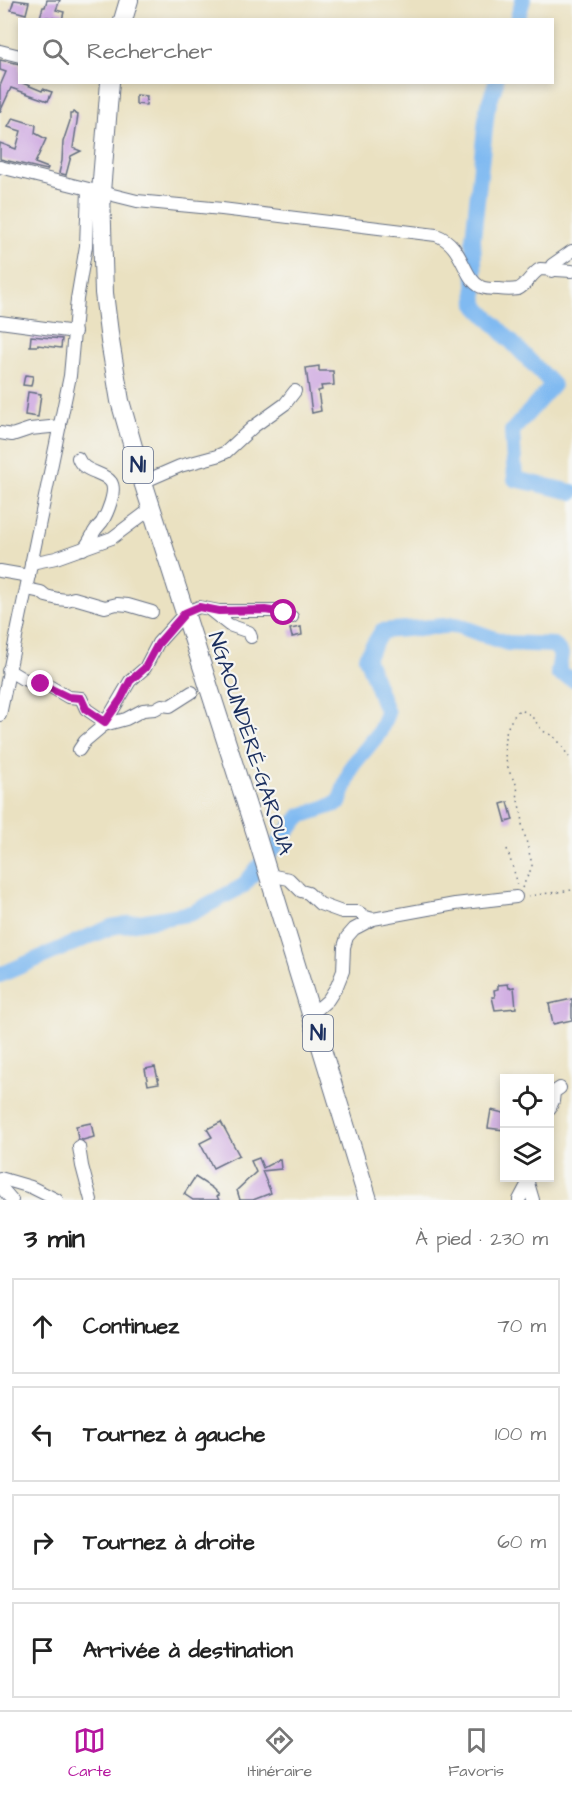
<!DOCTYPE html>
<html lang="fr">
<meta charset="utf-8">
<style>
:root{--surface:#fff;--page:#f6f6f6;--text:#222;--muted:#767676;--line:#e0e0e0;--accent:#b5179e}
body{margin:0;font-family:"Architects Daughter",sans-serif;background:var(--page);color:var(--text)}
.controls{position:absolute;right:18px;bottom:18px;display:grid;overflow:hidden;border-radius:0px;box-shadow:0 3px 9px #0003}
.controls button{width:54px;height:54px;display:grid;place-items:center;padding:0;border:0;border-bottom:2px solid var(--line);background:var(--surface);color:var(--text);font:30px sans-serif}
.stop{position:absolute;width:18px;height:18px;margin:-14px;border:4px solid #b5179e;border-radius:50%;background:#fff}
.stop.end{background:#b5179e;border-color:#fff;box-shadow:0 2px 6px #0008}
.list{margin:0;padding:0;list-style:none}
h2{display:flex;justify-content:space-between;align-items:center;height:78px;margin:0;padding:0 24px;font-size:26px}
h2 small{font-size:20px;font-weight:400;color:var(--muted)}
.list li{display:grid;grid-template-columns:39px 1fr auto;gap:18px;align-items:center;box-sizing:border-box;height:96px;margin:0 12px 12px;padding:0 12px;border:2px solid var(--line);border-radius:0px}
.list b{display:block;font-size:22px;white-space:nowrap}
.list em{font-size:20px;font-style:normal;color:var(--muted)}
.icon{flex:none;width:33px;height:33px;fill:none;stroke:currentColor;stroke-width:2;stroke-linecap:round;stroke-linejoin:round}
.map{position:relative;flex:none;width:572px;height:1200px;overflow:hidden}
.search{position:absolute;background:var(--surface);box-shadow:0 3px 9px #0003;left:18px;right:18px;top:18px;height:66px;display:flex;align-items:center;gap:15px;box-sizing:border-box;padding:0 21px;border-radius:0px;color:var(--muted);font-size:22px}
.sheet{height:510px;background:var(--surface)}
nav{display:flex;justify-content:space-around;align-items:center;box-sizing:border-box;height:84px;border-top:2px solid var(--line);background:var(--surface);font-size:16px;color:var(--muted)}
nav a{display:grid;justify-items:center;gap:3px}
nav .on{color:var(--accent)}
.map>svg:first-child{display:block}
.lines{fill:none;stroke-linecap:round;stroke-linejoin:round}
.river{stroke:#80baf1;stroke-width:16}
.building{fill:#cba2e0}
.minor-casing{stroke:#636d81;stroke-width:14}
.highway-casing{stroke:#636d81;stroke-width:20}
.path{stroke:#636d81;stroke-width:1.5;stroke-dasharray:1.5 4.5;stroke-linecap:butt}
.minor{stroke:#fff;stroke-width:12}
.highway{stroke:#fff;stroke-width:18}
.route{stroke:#b5179e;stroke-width:8}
.labels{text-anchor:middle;stroke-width:4.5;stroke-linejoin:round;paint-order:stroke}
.shield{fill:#f6f6f2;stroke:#5d6b8a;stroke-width:1.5}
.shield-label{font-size:21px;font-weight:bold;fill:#1b2f5e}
.street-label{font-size:22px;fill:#1b2f5e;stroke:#f6f6f2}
</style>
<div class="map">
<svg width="572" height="1200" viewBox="0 0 572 1200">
<rect width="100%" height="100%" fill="#f6f6f2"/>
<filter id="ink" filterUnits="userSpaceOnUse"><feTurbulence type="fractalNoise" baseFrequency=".0167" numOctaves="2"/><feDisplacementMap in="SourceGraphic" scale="12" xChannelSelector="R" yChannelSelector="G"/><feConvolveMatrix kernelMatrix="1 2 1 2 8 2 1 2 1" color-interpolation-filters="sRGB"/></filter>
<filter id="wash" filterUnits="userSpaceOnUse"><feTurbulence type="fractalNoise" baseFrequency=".008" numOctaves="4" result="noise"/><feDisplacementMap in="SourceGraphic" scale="24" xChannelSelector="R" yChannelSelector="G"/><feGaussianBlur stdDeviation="1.35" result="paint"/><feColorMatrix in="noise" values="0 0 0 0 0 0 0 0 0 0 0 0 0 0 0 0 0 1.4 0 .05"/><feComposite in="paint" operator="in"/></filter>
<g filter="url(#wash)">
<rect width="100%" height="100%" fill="#eae1c1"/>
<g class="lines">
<g class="river">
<polyline points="517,20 523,0"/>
<polyline points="496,82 487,110 473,238 476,305 553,385 512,431 515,479 572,492"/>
<polyline points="0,975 111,927 192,913 243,886 300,816 339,803 352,766 379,733 387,713 366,657 382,631 456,625 507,643 554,645 561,654 558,673 572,679"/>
</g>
</g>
<g id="blocks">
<g class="building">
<polygon points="14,0 29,2 26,14 11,10"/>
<polygon points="47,0 60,0 56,10 64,12 62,20 47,17 46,19 40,17 43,7 45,7"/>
<polygon points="0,60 20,64 20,82 42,91 43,89 52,92 48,101 11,88 0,112 0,86 6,72 0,70"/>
<polygon points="136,95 147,96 146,105 136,104"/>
<polygon points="73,112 78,115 73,148 81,151 71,156 66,175 59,173 62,161 63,142 70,121 70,114 72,114"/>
<polygon points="13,118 36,125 35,133 46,139 35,163 48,168 47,170 0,159 0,143 16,149 21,131 8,127"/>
<polygon points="31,336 62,339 61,348 38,345 38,346 30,346"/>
<polygon points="319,366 319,371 333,371 334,385 321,386 322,390 318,391 321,411 312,413 306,368"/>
<polygon points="25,375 33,376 31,386 23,385"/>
<polygon points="28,392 41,394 38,417 25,415"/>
<polygon points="301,627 302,635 292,637 290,629"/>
<polygon points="508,802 513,820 506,822 501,804"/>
<polygon points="508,984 509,988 514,987 516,1008 495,1010 492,997 495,997 494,990 498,989 498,985"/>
<polygon points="572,999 572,1020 553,1024 549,1004"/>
<polygon points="155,1067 159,1083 148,1085 145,1069"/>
<polygon points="491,1110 504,1113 504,1130 488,1128"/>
<polygon points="221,1122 239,1155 213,1168 200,1143 212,1137 207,1129"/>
<polygon points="91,1123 94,1137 83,1140 78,1139 76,1126"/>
<polygon points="259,1158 263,1168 280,1159 281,1169 262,1171 271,1193 253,1200 240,1200 237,1190 256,1172 251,1161"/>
<polygon points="195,1177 212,1188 219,1195 217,1196 219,1200 193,1200 184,1194"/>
</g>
</g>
</g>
<g filter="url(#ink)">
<use href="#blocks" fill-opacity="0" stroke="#636d81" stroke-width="1.5"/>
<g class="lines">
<g class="minor-casing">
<g id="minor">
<polyline points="0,51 20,56"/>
<path d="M 0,167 L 137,201 L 222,209 L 436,235 C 464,245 462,278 481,287 C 486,289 494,289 499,289 C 506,290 512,290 518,289 C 527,285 531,274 540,269 L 572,271"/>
<polyline points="552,271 552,265 572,251"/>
<polyline points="0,322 75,332"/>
<polyline points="0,433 12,435 30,429 60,426"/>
<path d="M 78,458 C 83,473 103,471 111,482 C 117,491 107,514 102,522 C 99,526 95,529 93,534 C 90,539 88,545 83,549"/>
<polyline points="143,482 180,466 217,456 226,452 253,427 285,404 295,391"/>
<polyline points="31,563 56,558 112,538 152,508"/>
<polyline points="0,571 29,576"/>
<polyline points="27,589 41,592 46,596 58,599 67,600 74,598 105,607 117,604 128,605 152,612"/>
<polyline points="210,610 229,625 249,632 251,637"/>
<polyline points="8,670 23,679 49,686 68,697 81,698 86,709 105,722"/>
<polyline points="0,715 70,376 77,299 86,246 88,189"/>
<polyline points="104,725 126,719 143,710 155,709 162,705 170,706 192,692"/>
<polyline points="79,750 85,741 104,725 130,681 145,668 158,643 185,613 199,607 219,611 277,611 292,617"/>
<polyline points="269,875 289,879 301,891 308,893 320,904 342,912 358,912 366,917 373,919"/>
<polyline points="312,1014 328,1000 337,986 343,971 344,947 347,937 354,929 373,919 455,904 516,897"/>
<polyline points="550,1108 553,1101 554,1092 560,1088"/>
<polyline points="79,1147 82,1166 91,1200"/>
<polyline points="0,1178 31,1187 57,1200"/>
<polyline points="529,1178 528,1183 533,1200"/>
<polyline points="0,1186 12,1200"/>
<polyline points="519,1200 528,1183"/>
</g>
</g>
<g class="highway-casing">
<g id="highway">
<polyline points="123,20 129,0"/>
<polyline points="110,82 101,192 104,293 110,341 120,401 143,482 256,834 368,1200"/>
</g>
</g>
<g class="path">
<polyline points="507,849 517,881 516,887"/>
<path d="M 522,888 L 532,867 L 532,864 L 522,824 C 524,815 519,809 518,800 C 517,796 518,791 517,786 C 515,781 512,778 510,773 C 501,749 502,729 519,710 C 531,712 534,720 541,729 C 545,733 550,734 554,737 C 561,743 564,750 569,757"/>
<polyline points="528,896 572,890"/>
</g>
<use href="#minor" class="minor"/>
<use href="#highway" class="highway"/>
</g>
</g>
<g class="lines" filter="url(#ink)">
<polyline class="route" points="41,684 68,697 81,698 86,709 105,722 121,699 130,681 145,668 158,644 185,613 199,607 219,611 265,610 284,613"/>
</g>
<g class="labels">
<g class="shield">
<rect x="123" y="447" width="30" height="36" rx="4.5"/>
<rect x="303" y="1015" width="30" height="36" rx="4.5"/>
</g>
<g class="shield-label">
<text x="138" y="472">N1</text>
<text x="318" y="1040">N1</text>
</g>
<g class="street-label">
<text transform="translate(252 743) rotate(72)" y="8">NGAOUNDÉRÉ-GAROUA</text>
</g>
</g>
</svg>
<div class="controls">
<button><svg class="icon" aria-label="locate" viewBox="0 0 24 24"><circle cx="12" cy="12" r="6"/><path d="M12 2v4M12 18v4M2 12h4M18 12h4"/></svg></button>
<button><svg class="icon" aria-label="layers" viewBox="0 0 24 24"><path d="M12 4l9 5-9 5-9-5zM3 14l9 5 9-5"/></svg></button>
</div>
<div class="stop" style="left:284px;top:613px"></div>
<div class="stop end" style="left:41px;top:684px"></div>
<div class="search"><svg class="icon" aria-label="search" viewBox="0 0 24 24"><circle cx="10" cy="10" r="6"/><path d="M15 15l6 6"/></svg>Rechercher</div>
</div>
<section class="sheet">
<h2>3 min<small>À pied · 230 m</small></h2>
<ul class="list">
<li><svg class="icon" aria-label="ahead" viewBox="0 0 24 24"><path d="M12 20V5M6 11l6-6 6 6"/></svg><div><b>Continuez</b></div><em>70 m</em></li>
<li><svg class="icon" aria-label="left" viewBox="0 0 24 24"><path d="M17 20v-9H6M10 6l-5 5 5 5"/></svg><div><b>Tournez à gauche</b></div><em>100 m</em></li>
<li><svg class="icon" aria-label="right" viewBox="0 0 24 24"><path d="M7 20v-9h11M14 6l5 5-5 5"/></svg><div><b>Tournez à droite</b></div><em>60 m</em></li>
<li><svg class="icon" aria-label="arrive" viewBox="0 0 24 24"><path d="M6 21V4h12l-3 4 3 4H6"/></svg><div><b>Arrivée à destination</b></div></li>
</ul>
</section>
<nav>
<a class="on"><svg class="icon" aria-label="map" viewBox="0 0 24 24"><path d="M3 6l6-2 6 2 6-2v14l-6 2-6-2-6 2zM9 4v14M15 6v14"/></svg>Carte</a>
<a><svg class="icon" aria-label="directions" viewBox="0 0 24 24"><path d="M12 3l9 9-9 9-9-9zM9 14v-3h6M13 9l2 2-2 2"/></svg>Itinéraire</a>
<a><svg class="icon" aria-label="saved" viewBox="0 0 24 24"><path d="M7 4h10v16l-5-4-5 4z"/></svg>Favoris</a>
</nav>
